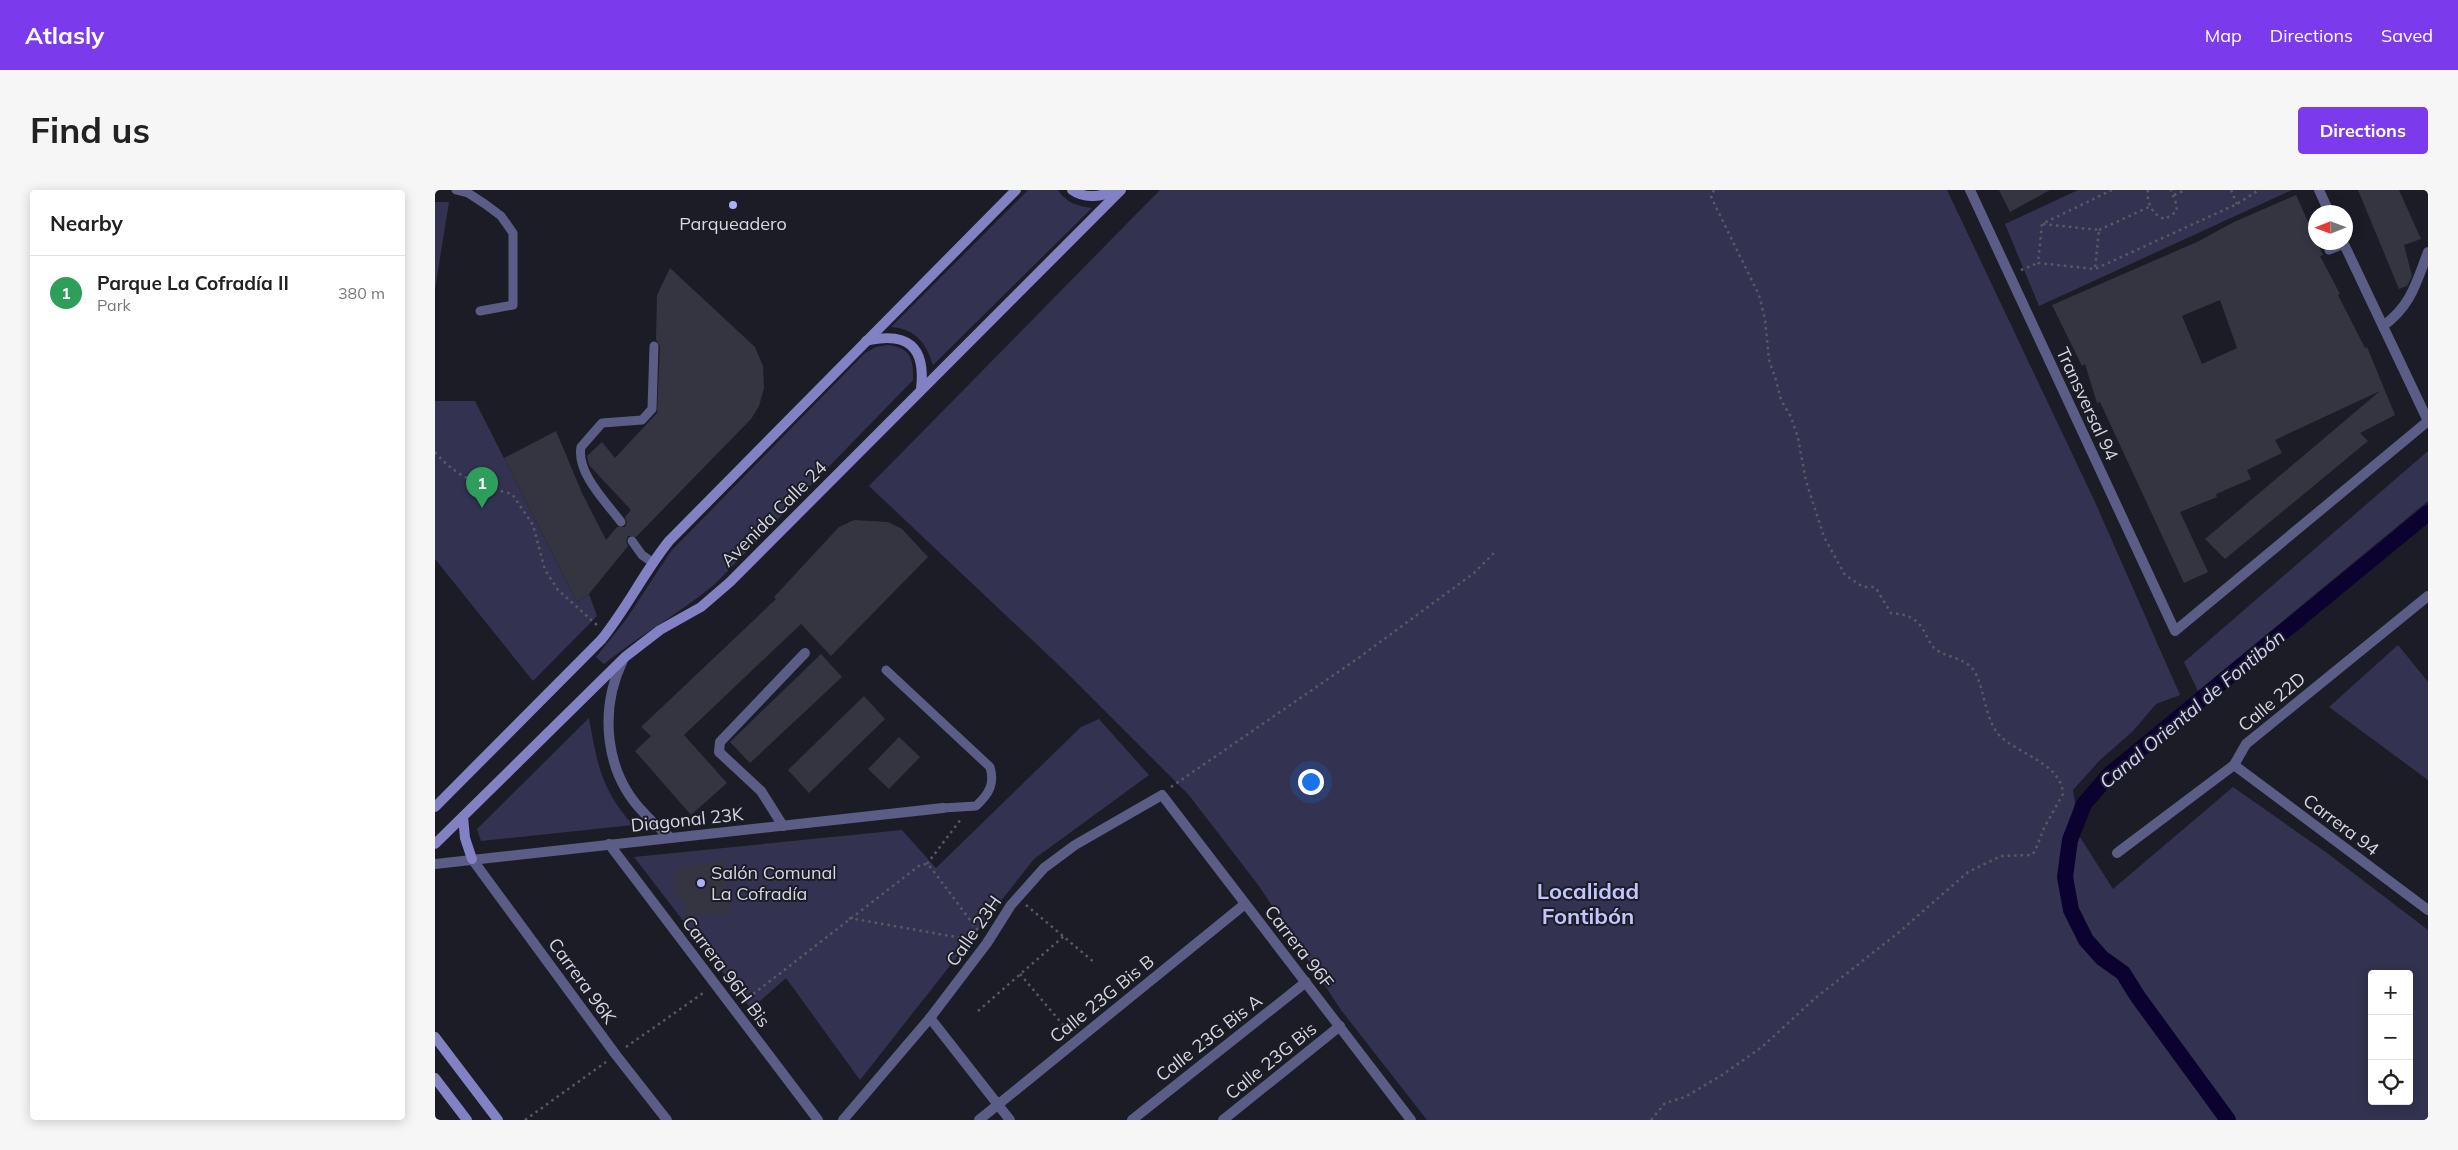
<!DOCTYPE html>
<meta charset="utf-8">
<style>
:root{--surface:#fff;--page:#f6f6f6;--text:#222;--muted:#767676;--line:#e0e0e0;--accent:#7c3aed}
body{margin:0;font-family:Mulish,sans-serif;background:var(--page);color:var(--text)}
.controls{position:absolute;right:15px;bottom:15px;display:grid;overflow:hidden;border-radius:5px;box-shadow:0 2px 12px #0003}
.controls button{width:45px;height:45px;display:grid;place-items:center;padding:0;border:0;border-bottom:1px solid var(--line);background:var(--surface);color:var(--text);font:25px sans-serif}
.compass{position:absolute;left:1873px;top:15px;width:45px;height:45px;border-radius:50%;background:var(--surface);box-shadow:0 2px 12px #0003;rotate:269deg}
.you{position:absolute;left:875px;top:591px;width:18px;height:18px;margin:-12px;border:4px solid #fff;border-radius:50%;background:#1a73e8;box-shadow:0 0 0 8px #1a73e833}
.badge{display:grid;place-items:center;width:32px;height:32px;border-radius:50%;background:var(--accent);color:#fff;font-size:16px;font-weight:700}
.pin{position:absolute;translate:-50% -41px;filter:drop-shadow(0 1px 2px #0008)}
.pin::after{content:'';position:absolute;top:26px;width:18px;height:15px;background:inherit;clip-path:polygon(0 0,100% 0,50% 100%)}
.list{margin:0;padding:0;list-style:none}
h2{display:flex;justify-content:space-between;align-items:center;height:65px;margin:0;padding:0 20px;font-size:21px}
h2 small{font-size:16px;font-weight:400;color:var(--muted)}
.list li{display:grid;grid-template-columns:32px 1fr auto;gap:15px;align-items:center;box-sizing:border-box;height:75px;padding:0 20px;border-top:1px solid var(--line)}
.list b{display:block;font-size:19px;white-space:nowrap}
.list p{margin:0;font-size:16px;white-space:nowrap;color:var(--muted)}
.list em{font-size:16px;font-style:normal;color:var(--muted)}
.icon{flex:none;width:28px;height:28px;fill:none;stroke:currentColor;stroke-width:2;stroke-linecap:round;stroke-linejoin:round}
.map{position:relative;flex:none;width:1993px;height:930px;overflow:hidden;border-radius:5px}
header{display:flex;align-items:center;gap:30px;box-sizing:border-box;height:70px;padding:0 25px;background:var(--accent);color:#fff}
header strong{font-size:24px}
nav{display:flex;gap:28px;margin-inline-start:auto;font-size:18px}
.intro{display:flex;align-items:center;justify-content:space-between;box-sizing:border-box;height:120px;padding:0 30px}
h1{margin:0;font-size:35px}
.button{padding:12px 22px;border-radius:5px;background:var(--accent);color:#fff;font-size:18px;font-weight:700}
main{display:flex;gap:30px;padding:0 30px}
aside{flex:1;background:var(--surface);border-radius:5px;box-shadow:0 2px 12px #0003}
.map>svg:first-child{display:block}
.green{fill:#333351;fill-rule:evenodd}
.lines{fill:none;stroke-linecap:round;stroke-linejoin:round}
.canal{stroke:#0c0230;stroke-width:16}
.building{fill:#343541;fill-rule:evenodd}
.path{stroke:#595963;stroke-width:2.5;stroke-dasharray:2.5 4;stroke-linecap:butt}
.lane{stroke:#5c5d87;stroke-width:9}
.street{stroke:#5c5d87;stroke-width:10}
.secondary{stroke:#8181c4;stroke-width:10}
.poi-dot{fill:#adaffb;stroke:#1c1c27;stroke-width:2}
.labels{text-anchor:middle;stroke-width:4;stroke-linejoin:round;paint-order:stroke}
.poi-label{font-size:18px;fill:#d7d7df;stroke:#1c1c27}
.street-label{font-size:18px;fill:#d7d7df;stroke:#1c1c27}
.water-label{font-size:19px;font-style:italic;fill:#d1d3f5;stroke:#1c1c27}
.district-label{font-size:22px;font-weight:bold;fill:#c2c4fd;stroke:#1c1c27}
</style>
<header>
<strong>Atlasly</strong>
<nav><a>Map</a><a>Directions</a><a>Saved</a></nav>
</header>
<div class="intro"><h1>Find us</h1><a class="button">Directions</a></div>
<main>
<aside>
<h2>Nearby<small></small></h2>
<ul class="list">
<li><span class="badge" style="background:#2e9e5b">1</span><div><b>Parque La Cofradía II</b><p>Park</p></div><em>380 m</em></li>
</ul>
</aside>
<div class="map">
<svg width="1993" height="930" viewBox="0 0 1993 930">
<rect width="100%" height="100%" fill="#1c1c27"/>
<g class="green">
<path d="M 593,0 L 623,0 C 631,13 643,16 657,18 L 498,175 C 491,153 481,139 456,137 Z"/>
<path d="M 725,0 L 1512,0 L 1660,312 L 1745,505 L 1721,514 L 1698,541 L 1665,570 L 1638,600 L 1640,612 L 1636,633 L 1678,699 L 1798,597 L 1892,663 L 1993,740 L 1993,930 L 992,930 L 906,820 L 824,696 L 753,604 L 631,482 L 434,296 ZM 1937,784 L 1974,784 L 1974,911 L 1937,911 Z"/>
<polygon points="1643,0 1857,0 1604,116 1570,34"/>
<polygon points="0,12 14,12 0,99"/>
<path d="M 452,155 C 475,157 479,169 478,190 L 280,394 C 245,423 205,445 169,474 L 161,467 L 190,431 L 236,361 L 430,163 L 441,157 Z"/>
<polygon points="0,211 40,211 142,412 154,404 162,426 98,491 0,369"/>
<polygon points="1993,261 1993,311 1763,501 1749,472"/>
<polygon points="1963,455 1993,492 1993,590 1894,517"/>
<path d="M 154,528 C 162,573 166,600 198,635 L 46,651 L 42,639 Z"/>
<polygon points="664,529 714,585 599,669 425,890 351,788 316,819 199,667 467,640 501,678 646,537"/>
</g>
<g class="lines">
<polyline class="canal" points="1793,930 1703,807 1688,783 1667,768 1651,750 1636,720 1630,687 1635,650 1649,614 1675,584 1993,323"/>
</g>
<g class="building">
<polygon points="1564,0 1615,0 1575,22"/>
<polygon points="1923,0 1964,0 1986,49 1969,55 1977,86 1972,96 1964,99"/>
<path d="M 1861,5 L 1888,65 L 1885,66 L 1905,104 L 1903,105 L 1930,158 L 1932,157 L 1960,225 L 1925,243 L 1933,251 L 1790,369 L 1770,349 L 1945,201 L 1840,250 L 1847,263 L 1812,280 L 1816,289 L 1781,304 L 1782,307 L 1745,322 L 1773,382 L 1749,393 L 1665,212 L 1662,213 L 1650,174 L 1647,176 L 1617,115 L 1762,52 L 1799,32 ZM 1785,110 L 1802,158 L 1767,174 L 1747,126 Z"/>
<polygon points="235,78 320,157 328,176 329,198 324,216 316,229 201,347 193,346 191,351 193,356 154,404 142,412 69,268 121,241 147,303 171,350 182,337 190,337 192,332 190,327 196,320 154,275 152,266 167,252 180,268 222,223 225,156 221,150 222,105"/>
<polygon points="419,330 453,332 467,339 493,367 396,466 366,434 249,545 292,593 256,625 200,561 216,546 206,537 341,409 339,407 404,337"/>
<polygon points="386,464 407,487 315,573 295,552"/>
<polygon points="429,506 450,529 374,603 353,580"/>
<polygon points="464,547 485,567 454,599 433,579"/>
<polygon points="290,670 295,724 251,726 249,710 240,708 240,678"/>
</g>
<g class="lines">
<g class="path">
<polyline points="1677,0 1607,34 1603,73 1660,79 1802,14 1824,0"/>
<path d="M 1713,0 C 1711,12 1718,26 1730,29 L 1741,22 L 1742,16 L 1736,0"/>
<polyline points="1796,0 1802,14"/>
<polyline points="1739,5 1750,0"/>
<polyline points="1608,34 1664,40 1660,79"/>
<polyline points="1664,40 1716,16"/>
<polyline points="1586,80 1603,73"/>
<path d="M 0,262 C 22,288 46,296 77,304 L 98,335 L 110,380 L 123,400 L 163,436"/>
<polyline points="736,597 922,469 1039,383 1061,361"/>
<polyline points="492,674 526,629"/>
<polyline points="591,715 660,773"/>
<polyline points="414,728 538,750"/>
<polyline points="585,784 634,842"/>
<polyline points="308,812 485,675 492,674 497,679 544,742"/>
<polyline points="543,821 629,746"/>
<polyline points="191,857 271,801"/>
<polyline points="90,930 171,872"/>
<path d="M 1216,930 L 1230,913 L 1250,907 L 1287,885 L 1327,857 L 1378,810 L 1463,743 L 1533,682 L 1566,666 L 1597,665 L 1600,661 L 1609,638 L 1628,604 C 1627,575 1585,564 1566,547 C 1551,533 1550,503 1541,484 C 1532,467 1514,469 1500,459 C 1492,451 1490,438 1481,431 C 1474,425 1465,424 1456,423 L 1442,400 L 1439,397 L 1428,397 L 1410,385 L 1389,347 L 1371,291 L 1363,248 L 1356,227 L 1346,210 L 1341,190 L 1334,170 L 1330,129 L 1324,105 L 1278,11 L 1276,6 L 1279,0"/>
</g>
<g class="lane">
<polyline points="21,0 33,3 50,14 66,26 78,43 78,115 45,121"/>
<polyline points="1894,60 1909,54"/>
<path d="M 186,332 C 172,313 141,283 146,257 L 167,233 L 207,230 L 217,219 L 219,156"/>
<polyline points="197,351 207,365 217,372"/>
<path d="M 451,480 L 555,577 C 560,594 554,604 541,616 L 508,618"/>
</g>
<g class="street">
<polyline points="1535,0 1740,441 1993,231"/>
<polyline points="1884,0 1894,22"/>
<polyline points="1908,52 1993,231"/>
<path d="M 1948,136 C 1976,116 1981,93 1993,62"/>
<path d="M 188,470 C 164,520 169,583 210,624 C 218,633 227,640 236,648"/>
<polyline points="1799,575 1993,720"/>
<polyline points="348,636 326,601 284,562 285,552 370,463"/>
<polyline points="174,654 383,930"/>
<polyline points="1682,663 1799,575 1811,554 1993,406"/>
<polyline points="37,669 181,865 232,930"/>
<polyline points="0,674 508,618"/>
<polyline points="495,828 575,930"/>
<polyline points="408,930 495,828 552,753 576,715 609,678 640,655 727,605 976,930"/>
<polyline points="544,930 810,714"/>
<polyline points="697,930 871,792"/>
<polyline points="788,930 905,836"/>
</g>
<g class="secondary">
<path d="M 637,0 C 651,10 667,6 682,0"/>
<path d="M 431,151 C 473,141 491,157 486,199"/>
<path d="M 0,617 L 166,450 C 192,418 209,382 234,351 L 581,0"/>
<polyline points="28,627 30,648 37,669"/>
<polyline points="0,654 190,467 225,440 266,417 295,392 686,0"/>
<polyline points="0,847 63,930"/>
<polyline points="0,888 32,930"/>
</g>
</g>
<g class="poi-dot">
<circle cx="298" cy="15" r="5"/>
<circle cx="266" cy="693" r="5"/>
</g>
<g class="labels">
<g class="poi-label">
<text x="298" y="40">Parqueadero</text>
<text x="276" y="689" text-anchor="start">Salón Comunal<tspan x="276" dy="21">La Cofradía</tspan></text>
</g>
<g class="street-label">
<text transform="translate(1652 214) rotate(65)" y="6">Transversal 94</text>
<text transform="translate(339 324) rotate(-45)" y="6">Avenida Calle 24</text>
<text transform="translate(1837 512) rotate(-40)" y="6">Calle 22D</text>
<text transform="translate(252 630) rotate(-6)" y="6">Diagonal 23K</text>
<text transform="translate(1906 635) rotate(37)" y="6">Carrera 94</text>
<text transform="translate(539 741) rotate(-55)" y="6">Calle 23H</text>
<text transform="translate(864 757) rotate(52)" y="6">Carrera 96F</text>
<text transform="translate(291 782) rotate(53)" y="6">Carrera 96H Bis</text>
<text transform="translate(147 791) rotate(54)" y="6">Carrera 96K</text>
<text transform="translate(667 809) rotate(-39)" y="6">Calle 23G Bis B</text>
<text transform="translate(774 848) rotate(-38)" y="6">Calle 23G Bis A</text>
<text transform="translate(836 871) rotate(-39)" y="6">Calle 23G Bis</text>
</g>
<g class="water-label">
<text transform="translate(1757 519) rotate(-40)" y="7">Canal Oriental de Fontibón</text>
</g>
<g class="district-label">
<text x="1153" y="709">Localidad<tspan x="1153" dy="25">Fontibón</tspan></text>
</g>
</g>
</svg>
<div class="controls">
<button>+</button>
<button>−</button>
<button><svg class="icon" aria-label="locate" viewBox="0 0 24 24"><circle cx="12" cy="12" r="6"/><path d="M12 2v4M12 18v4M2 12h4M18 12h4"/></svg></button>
</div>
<svg class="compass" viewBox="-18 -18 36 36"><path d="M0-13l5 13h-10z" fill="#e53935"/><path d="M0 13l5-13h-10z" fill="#767676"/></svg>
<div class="you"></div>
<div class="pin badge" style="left:47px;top:318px;background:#2e9e5b">1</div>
</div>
</main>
